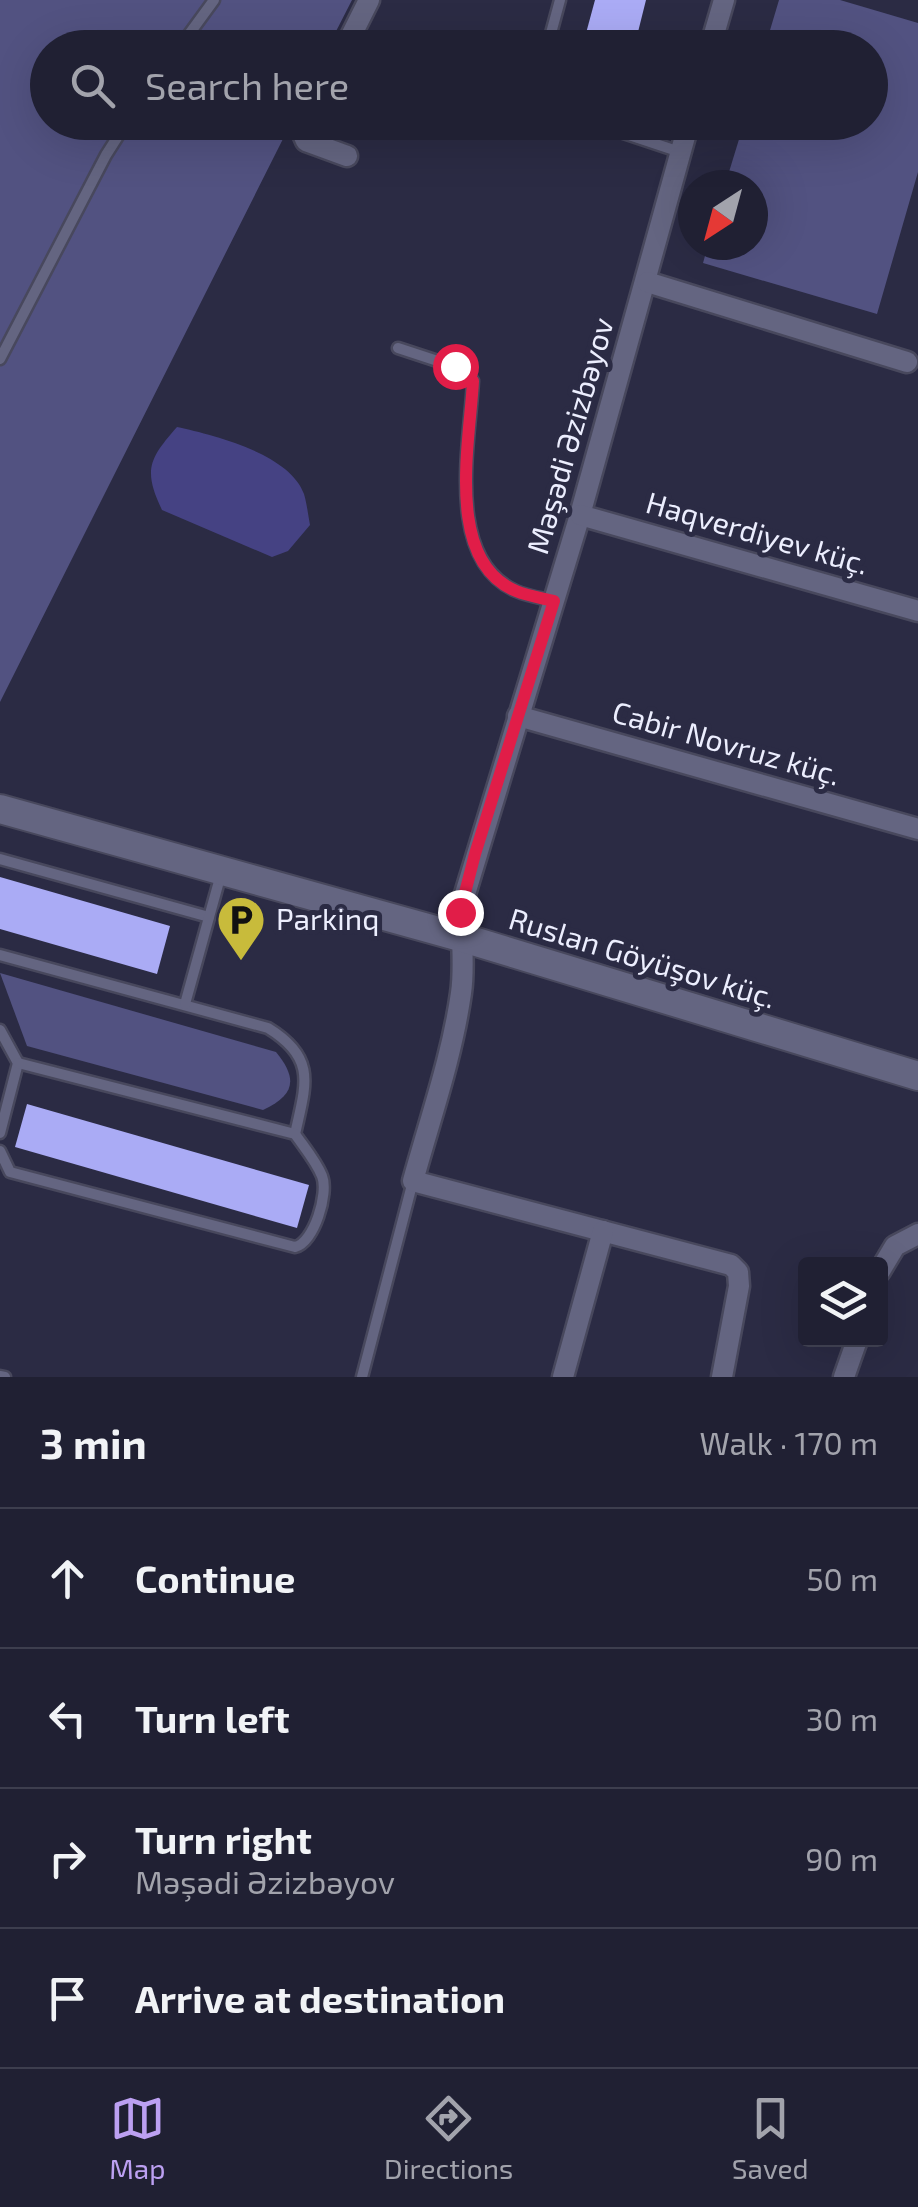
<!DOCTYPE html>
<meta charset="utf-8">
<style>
:root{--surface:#202033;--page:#28283b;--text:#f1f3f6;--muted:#a2a3ac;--line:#3d3e4e;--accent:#bca0f2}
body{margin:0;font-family:"Exo 2",sans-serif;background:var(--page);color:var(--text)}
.controls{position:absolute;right:30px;bottom:30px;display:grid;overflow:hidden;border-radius:10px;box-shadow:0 10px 40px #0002}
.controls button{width:90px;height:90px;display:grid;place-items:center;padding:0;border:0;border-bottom:2px solid var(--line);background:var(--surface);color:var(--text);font:50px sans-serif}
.compass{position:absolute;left:678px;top:170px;width:90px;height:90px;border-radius:50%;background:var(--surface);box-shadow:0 10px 40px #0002;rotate:216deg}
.stop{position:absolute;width:30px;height:30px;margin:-22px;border:8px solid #e11d48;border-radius:50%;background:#fff}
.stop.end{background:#e11d48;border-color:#fff;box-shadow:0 2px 10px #0008}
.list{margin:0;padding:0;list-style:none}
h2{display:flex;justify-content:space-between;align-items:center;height:130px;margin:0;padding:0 40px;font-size:42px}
h2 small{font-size:32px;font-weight:400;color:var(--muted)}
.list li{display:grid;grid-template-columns:65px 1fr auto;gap:30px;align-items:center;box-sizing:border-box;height:140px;padding:0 40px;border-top:2px solid var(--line)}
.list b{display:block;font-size:38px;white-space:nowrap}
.list p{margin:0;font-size:32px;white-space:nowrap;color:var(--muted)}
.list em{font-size:32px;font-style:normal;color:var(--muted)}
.icon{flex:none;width:55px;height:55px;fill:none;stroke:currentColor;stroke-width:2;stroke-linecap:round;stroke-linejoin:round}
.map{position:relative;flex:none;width:918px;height:1377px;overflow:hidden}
.search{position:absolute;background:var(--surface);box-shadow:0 10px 40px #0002;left:30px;right:30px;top:30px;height:110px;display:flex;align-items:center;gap:25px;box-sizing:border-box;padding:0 35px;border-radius:55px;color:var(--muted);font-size:38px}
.sheet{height:690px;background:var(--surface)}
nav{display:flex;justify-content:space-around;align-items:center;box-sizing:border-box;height:140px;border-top:2px solid var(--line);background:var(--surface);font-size:28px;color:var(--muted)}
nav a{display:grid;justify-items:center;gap:5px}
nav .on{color:var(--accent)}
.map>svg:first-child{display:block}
.green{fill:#525281}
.water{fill:#454283}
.building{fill:#aaabf5}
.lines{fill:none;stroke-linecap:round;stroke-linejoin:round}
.service-casing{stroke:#48485d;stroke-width:15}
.minor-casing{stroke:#48485d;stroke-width:25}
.tertiary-casing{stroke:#48485d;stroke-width:32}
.service{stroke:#646581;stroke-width:10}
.minor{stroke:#646581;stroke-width:20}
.tertiary{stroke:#646581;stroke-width:28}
.route{stroke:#e11d48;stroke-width:12}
.labels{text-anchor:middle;stroke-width:10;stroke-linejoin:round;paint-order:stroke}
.street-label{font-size:30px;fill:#eceefe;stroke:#2b2b44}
.poi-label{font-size:30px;fill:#eceefe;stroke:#2b2b44;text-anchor:start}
</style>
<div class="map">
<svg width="918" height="1377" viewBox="0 0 918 1377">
<rect width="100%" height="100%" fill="#2b2b44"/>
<g class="green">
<polygon points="0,0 352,0 328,47 48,48 48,122 291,123 0,702"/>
<polygon points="779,0 840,0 918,23 918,172 877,314 703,263 708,245 753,245 753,185 725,185 744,123 870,122 870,48 765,47"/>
<path d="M 0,973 L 276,1052 C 298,1079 295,1095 263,1110 L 27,1046 Z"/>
</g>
<path class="water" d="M 177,427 C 214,435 290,454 304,494 C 307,504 308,515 310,525 L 288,551 L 272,557 L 162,510 C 143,470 149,459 177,427 Z"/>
<g class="building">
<polygon points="595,0 646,0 634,48 582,48"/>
<polygon points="0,877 170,926 157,974 0,929"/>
<polygon points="27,1104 309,1185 297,1228 15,1147"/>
</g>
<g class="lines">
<g class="service-casing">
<g id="service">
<polyline points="179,48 214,0"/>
<polyline points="547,48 560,0"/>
<polyline points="590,122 680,152"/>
<path d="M 398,348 L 465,370 L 473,381 C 470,442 444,559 516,591 C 527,596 541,598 554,601"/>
<polyline points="0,359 106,155 127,122"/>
<polyline points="0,859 209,917"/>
<path d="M 0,955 L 268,1028 C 317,1058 306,1084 295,1134"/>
<polyline points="185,1004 221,874"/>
<polyline points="0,1030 18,1063 0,1133"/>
<path d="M 0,1151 L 10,1172 L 295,1247 C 314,1243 329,1193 322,1176 C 316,1161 304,1147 295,1134 L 18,1063"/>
<polyline points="0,1376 5,1377"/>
<polyline points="362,1377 413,1181"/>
</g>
</g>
<g class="minor-casing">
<g id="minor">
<polyline points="345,48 369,0"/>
<polyline points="710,48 724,0"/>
<polyline points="307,122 302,132 306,141 347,156"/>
<path d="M 689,122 L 580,515 L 465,894 C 458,927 466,960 461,993 C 452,1057 430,1119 413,1181 L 731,1265 L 738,1272 L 739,1286 L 722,1377"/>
<polyline points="647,282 907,362"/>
<polyline points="580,515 918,611"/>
<polyline points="518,716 918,829"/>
<polyline points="880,1271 895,1246 918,1234"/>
<polyline points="563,1377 603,1231"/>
<polyline points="844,1377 857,1340"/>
</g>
</g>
<g class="tertiary-casing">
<polyline id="tertiary" points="0,809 460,937 918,1076"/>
</g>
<use href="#service" class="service"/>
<use href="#minor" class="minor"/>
<use href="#tertiary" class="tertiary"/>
</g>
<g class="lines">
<path class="route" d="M 455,366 L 465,370 L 473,381 C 470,441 444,561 516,591 C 528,596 542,598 554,601 L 475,854 L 460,912"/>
</g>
<defs>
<g id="parking-pin" transform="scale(2.5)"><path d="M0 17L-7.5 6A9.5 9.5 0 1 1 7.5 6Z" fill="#c8bb3b" stroke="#2b2b44"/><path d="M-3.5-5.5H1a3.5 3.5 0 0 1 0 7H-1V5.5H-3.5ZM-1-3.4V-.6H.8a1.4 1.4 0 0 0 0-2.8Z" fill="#111"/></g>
</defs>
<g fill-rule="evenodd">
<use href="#parking-pin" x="241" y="920"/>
</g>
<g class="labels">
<g class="street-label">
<text transform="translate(571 436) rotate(-74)" y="10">Məşədi Əzizbəyov</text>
<text transform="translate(757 534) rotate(16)" y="10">Haqverdiyev küç.</text>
<text transform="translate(726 744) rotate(16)" y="10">Cabir Novruz küç.</text>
<text transform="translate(642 959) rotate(17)" y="10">Ruslan Göyüşov küç.</text>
</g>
<g class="poi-label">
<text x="276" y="930">Parkinq</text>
</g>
</g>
</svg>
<div class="controls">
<button><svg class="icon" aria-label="layers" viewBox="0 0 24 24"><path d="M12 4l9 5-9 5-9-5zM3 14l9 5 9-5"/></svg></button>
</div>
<svg class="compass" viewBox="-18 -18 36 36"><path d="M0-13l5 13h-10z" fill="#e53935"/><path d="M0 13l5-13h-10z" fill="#a2a3ac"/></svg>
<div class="stop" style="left:455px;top:366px"></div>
<div class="stop end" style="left:460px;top:912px"></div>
<div class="search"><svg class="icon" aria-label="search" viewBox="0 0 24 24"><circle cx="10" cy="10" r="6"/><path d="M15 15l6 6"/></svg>Search here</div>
</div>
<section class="sheet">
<h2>3 min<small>Walk · 170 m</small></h2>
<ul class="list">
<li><svg class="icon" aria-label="ahead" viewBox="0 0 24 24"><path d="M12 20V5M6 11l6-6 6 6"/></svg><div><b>Continue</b></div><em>50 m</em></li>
<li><svg class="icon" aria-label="left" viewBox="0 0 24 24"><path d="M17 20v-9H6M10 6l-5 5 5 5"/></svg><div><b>Turn left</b></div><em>30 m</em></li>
<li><svg class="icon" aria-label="right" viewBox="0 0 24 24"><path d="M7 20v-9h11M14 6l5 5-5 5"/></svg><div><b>Turn right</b><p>Məşədi Əzizbəyov</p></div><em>90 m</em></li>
<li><svg class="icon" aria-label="arrive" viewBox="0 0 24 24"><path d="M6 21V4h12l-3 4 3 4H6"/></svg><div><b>Arrive at destination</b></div></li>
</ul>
</section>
<nav>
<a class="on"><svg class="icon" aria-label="map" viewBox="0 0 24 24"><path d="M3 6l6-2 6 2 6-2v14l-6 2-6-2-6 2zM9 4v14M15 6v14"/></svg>Map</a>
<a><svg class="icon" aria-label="directions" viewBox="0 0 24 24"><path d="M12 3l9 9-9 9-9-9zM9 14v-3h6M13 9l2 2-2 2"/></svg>Directions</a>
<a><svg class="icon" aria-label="saved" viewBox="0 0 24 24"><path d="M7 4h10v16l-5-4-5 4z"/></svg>Saved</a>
</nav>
